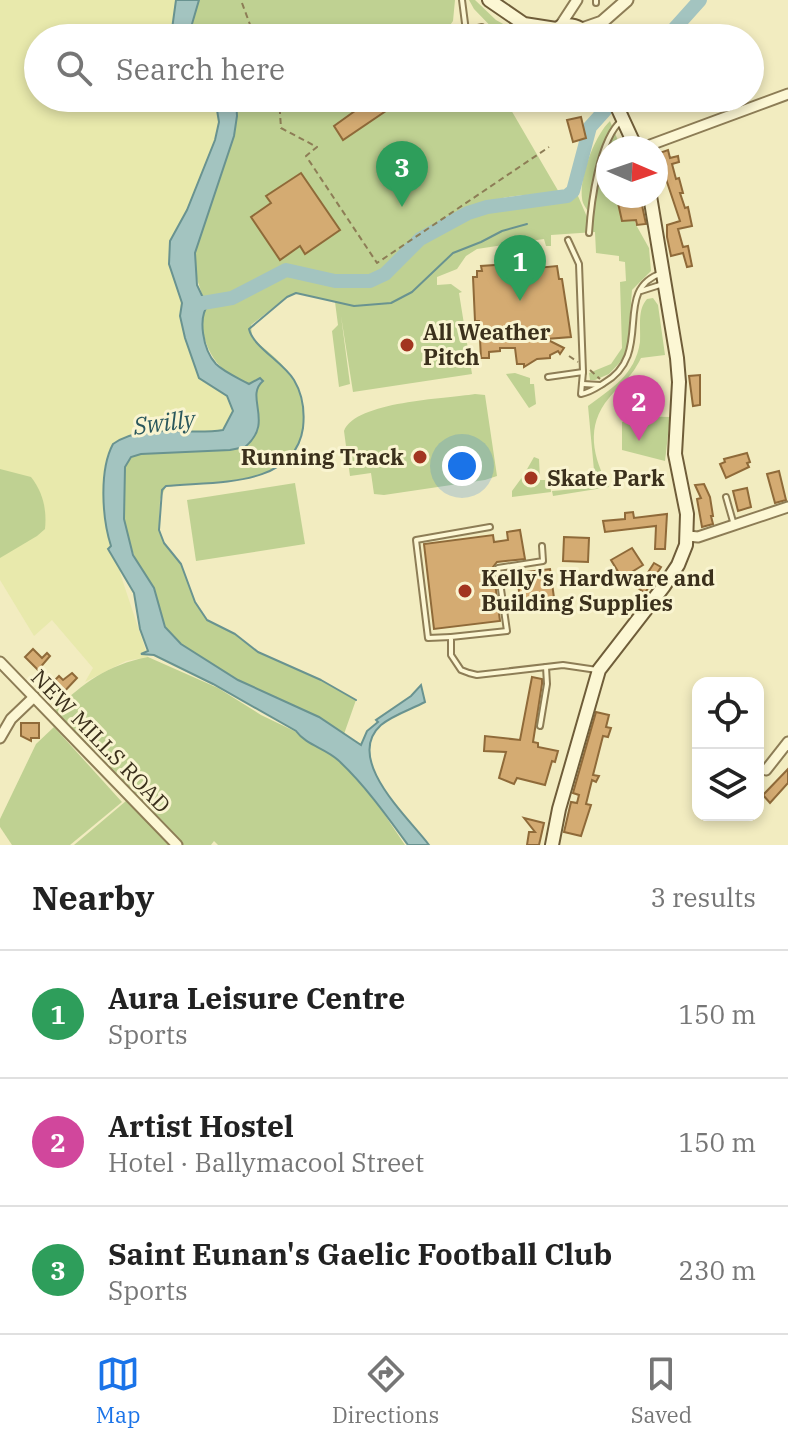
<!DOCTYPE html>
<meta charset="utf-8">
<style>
:root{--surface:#fff;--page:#f2f2f2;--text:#222;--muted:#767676;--line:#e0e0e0;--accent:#1a73e8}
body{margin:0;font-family:"IBM Plex Serif",serif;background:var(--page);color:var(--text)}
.controls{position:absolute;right:24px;bottom:24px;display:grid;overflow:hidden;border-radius:16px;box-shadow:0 4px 12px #0003}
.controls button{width:72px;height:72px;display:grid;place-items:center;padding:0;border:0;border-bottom:2px solid var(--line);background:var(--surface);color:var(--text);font:40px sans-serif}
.compass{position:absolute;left:596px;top:136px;width:72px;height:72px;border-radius:50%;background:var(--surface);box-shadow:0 4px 12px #0003;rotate:92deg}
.you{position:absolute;left:462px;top:466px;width:28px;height:28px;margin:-20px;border:6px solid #fff;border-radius:50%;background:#1a73e8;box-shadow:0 0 0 12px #1a73e833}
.badge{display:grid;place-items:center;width:52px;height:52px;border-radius:50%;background:var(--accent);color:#fff;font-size:26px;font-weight:700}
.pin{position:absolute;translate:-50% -66px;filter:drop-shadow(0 2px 4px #0008)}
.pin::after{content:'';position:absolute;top:42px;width:28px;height:24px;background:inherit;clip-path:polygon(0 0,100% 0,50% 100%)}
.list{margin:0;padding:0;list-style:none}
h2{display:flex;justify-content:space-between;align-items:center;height:104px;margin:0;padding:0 32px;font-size:34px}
h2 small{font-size:26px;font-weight:400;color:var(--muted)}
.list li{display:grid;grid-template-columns:52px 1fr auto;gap:24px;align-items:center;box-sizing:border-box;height:128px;padding:0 32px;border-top:2px solid var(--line)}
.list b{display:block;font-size:30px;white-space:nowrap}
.list p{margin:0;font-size:26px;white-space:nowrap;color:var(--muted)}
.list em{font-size:26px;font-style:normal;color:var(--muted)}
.icon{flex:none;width:44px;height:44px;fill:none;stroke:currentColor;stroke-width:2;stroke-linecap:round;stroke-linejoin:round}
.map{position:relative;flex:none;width:788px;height:845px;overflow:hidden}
.search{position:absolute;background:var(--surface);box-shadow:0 4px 12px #0003;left:24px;right:24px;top:24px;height:88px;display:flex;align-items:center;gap:20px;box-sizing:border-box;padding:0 28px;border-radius:44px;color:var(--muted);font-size:30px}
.sheet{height:488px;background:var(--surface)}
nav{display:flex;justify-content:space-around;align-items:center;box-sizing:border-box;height:112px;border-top:2px solid var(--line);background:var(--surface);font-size:22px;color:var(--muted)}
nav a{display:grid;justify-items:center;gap:4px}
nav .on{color:var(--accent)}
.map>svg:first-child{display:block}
.farmland{fill:#e8e9ac}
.green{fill:#bfd192}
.water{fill:#a3c4c0;stroke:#699390;stroke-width:2}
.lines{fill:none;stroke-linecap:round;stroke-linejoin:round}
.stream{stroke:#699390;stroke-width:2}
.river{stroke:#a3c4c0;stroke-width:14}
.building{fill:#d4ab72;stroke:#8f6a39;stroke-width:2}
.service-casing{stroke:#8d7d56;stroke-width:8}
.minor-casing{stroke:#8d7d56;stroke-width:13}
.tertiary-casing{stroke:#8d7d56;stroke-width:15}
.secondary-casing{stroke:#6f5d39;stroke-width:16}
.path{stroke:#8d7d56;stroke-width:2;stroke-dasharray:6 4;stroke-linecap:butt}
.service{stroke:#fcf7d4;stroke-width:4}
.minor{stroke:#fcf7d4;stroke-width:9}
.tertiary{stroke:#fcf7d4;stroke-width:11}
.secondary{stroke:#fcf7d4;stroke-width:12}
.poi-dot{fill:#a23520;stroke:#f9f4d0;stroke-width:3}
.labels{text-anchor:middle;stroke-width:6;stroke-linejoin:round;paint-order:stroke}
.poi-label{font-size:22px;font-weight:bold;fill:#3b301c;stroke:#f9f4d0;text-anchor:start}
.street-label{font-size:22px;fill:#3b301c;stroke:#f9f4d0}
.water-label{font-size:24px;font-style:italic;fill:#29575c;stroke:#f9f4d0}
</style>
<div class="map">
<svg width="788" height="845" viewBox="0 0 788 845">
<rect width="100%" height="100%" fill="#f2ecc0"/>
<polygon class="farmland" points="0,0 192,0 188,38 38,38 38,98 229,98 181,254 197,362 239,410 230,435 126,440 112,530 121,576 148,657 126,661 85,682 93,668 52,620 34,636 0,580"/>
<g class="green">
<polygon points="199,0 455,0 453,21 444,34 446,38 195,38 192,24"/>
<polygon points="469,0 475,0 496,20 529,38 502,38 474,9"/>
<path d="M 236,98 L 504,98 L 560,194 C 540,194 492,194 478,209 L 562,198 L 571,194 L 578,196 L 587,217 L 591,215 C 588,211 582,204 582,198 C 579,177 595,135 610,121 L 621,148 L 608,148 L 608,196 L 633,196 L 635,223 L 649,248 L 651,271 L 632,290 L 628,345 L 623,359 L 609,374 L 595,380 L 590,380 L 589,373 L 611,364 L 622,348 L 620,282 L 626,281 L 625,262 L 619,261 L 619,256 L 596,253 L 595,232 L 551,235 L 551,246 L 546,246 L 544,239 L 477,249 L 466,256 L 457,269 L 437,277 L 437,285 L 451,284 L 462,292 L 459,293 L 472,374 L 353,392 L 341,316 L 350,384 L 339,387 L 332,331 L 338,325 L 335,302 L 296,293 L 287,297 L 251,325 L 252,338 C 267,351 285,364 295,382 C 312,412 305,457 270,471 C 239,484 200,483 166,486 L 160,500 L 159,530 L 164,543 L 181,564 L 195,602 L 207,620 L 235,634 L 258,652 L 321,680 L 356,700 L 344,734 L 319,717 L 238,680 L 181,644 L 165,627 L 153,588 L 137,563 L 126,533 L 123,510 L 125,467 L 131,457 L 141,454 L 230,450 L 245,447 L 257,386 C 223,379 203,353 202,320 C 202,314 205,306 204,301 C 199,282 193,275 195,253 L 234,136 L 237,116 Z"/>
<path d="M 653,298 L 658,305 L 665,355 L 641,358 C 630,380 623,381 609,398 C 585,426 593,458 609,487 L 553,496 L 552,491 L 588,488 L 587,482 L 595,481 L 588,406 C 612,388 635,375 640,342 C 641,327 637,310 647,299 Z"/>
<polygon points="515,373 530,378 530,384 534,384 536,404 529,408 506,374"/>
<path d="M 475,394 L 485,395 L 497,476 L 485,480 L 384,495 L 374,494 L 371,473 L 350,476 L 344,431 C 356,401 445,399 475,394 Z"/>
<polygon points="634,416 670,417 665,461 622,450 622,422"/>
<polygon points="534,457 539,459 540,480 550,480 551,492 512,497 512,491 523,476 527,475 526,471"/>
<path d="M 0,469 L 31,477 C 43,492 47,510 45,529 L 37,536 L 0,558 Z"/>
<polygon points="295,483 305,544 196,561 187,500"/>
<path d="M 148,657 L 218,688 L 261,715 L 315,741 L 340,759 L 364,784 L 405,845 L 218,845 L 214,841 L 211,845 L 179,845 L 54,711 C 83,683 107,665 148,657 Z"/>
<polygon points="54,727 122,802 70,845 12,845 0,827 0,819 36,744"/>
<polygon points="126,801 170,845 74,845"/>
</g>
<g class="water">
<polygon points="176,0 199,0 192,24 195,38 175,36 172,29"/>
<path d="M 215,98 L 236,98 L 237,116 L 234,136 L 195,253 L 197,285 L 205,302 L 209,304 C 197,317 203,350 216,364 C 224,372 238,378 249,384 L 260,378 L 263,381 C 244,397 275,422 245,447 L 230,450 L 141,454 L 131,457 L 125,467 L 124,519 L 133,555 L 154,588 L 165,627 L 181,644 L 238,680 L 319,717 L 361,745 L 367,731 L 378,722 L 376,720 L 411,696 L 421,685 L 425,702 C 412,709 393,715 381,725 C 343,759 409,818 429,845 L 408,845 C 387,816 364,784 338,760 C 325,748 306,745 296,731 L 213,684 L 154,655 L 141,654 L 148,651 L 140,629 L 134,593 L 108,549 L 111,546 C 102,518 99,470 113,444 C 145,422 187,436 223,430 L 233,411 L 227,396 L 199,378 L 185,338 L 180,316 L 182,303 L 169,264 L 170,241 L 187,210 L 215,140 L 219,122 Z"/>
</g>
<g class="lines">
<path class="stream" d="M 356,700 L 321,680 L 258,652 L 235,634 L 207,620 L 195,602 L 181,564 L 164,543 L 159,530 L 162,490 L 166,486 C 212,481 294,489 303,428 C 305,410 303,395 294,380 C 283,362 253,347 249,329 L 287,297 L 296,293 L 354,306 L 391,303 L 412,292 L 453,253 L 481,242 L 502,231 L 527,224"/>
<g class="river">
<polyline points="666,38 700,0"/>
<polyline points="191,305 232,298 286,270 335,281 370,281 385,274 420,239 468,213 487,207 567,196 573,191 590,127 607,108 609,98"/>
</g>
</g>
<g class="building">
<polygon points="373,98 405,98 343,140 334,126"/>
<polygon points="581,117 586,138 573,142 567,120"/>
<polygon points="668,150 670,158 678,156 679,162 672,164 676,179 679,178 683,193 680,193 685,208 688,207 692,226 678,229 683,247 688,246 692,266 687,267 683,253 671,256 667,237 667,225 680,221 662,167 656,160 657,154"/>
<polygon points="301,173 340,230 305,254 300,246 280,260 251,217 271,203 266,196"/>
<polygon points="632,201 633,206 642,205 646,224 637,225 636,220 622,221 618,203"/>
<polygon points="537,262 537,268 557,266 559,279 562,279 571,337 546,339 564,348 560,354 558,351 550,355 550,358 537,359 524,367 524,364 517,364 515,348 500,348 500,351 489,352 489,358 481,358 479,321 475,321 473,277 477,277 477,271 482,271 481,266"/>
<polygon points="700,375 700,405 693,406 689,376"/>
<polygon points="747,453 750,462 747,463 749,467 726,478 720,464 725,462 724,459"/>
<polygon points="779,471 786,500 775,503 767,474"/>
<polygon points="704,484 710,497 713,516 711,516 713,524 702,527 697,499 701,498 695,485"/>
<polygon points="747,488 751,507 738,511 733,491"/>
<polygon points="633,512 634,518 667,514 665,549 655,549 656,526 605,532 603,521 625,519 625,513"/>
<polygon points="520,530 525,559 497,562 493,567 500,621 434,629 424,544 493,535 494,542 508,540 507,532"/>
<polygon points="564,537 589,538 588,562 563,561"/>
<polygon points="632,548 643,565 622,578 611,560"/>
<polygon points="654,563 661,567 645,593 638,588"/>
<polygon points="550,569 555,605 521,609 517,573"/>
<polygon points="33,649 42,658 47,653 50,656 38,670 25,657"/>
<polygon points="72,673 77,678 62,694 52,683 59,676 63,680"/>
<polygon points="532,677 542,679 542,684 533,742 538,743 538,747 558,751 555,762 552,761 545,785 517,778 514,784 499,778 506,752 484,751 485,736 520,740"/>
<polygon points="596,712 609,715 606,727 611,728 608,737 603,736 593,775 599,776 596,782 592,780 586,804 591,805 581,836 564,832 571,802 577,803 579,795 573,793"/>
<polygon points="21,723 39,723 39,738 31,738 31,741 21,736"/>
<polygon points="788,769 788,783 770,803 763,795"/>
<polygon points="524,818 544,823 539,845 527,845 529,832 535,832"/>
</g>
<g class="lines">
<g class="service-casing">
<g id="service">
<polyline points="462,0 466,31 482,27 495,38"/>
<polyline points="596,0 596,3"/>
<path d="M 589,233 C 591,203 599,139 622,120"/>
<polyline points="568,240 579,264 583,372"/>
<polyline points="641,291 663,284"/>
<path d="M 548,377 L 583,372 L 581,394 C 591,392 596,388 604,383 C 656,353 610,290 662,273"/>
<polyline points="583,384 600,385"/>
<polyline points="726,497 734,525"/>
<polyline points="542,546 543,561 498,568 507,631 451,637 451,655 461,670 469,673 477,675 563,665 597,670"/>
<polyline points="451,637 428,638 416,540 490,527"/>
<polyline points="540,726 547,684 546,667"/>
</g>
</g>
<g class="minor-casing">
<g id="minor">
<polyline points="560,26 577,0"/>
<polyline points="642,148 788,94"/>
<polyline points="688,536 698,537 788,507"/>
<polyline points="0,662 177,845"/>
<polyline points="0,738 11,719 34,697"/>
<polyline points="766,770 788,742"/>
</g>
</g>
<g class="tertiary-casing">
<polyline id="tertiary" points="582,29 602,22 627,0"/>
</g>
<g class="secondary-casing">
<g id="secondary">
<polyline points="489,0 524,24 556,29"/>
<path d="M 549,38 C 559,21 578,21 589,38"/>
<polyline points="613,98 636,148"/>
<polyline points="552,845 559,809 599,670 664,586 678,565 686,545 687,514 675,454 679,382 677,358 650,196"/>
</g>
</g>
<g class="path">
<polyline points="242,3 255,38"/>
<polyline points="480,38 482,36 484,38"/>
<polyline points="279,98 281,128 317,147 306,156 377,263 549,147"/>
<polyline points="569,356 578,362"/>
<polyline points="590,370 600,379"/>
</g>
<use href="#service" class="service"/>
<use href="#minor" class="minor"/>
<use href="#tertiary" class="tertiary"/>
<use href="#secondary" class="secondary"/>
</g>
<g class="poi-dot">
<circle cx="407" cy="345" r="8"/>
<circle cx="420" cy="457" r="8"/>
<circle cx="531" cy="478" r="8"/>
<circle cx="465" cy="591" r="8"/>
</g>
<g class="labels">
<g class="poi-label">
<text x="423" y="340">All Weather<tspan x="423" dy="25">Pitch</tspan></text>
<text x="404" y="465" text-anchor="end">Running Track</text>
<text x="547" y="486">Skate Park</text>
<text x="481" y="586">Kelly's Hardware and<tspan x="481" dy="25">Building Supplies</tspan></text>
</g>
<g class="street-label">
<text transform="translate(101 741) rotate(46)" y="8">NEW MILLS ROAD</text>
</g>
<g class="water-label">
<text transform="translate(164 423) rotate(-7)" y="8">Swilly</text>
</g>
</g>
</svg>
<div class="controls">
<button><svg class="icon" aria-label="locate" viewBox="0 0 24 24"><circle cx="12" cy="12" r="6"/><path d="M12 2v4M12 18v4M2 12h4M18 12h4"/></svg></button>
<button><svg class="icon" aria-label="layers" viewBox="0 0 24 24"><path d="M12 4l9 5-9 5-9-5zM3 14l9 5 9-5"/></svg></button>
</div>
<svg class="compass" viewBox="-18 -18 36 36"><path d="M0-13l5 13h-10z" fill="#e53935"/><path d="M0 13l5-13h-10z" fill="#767676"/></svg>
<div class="you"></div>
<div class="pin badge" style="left:520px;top:301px;background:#2e9e5b">1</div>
<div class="pin badge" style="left:639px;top:441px;background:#d1479c">2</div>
<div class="pin badge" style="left:402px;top:207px;background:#2e9e5b">3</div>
<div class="search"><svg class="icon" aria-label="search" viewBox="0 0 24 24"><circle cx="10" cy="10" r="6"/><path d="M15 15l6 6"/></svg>Search here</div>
</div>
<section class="sheet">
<h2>Nearby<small>3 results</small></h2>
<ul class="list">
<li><span class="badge" style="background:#2e9e5b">1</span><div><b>Aura Leisure Centre</b><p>Sports</p></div><em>150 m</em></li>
<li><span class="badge" style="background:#d1479c">2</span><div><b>Artist Hostel</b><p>Hotel · Ballymacool Street</p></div><em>150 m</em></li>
<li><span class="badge" style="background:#2e9e5b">3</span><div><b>Saint Eunan's Gaelic Football Club</b><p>Sports</p></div><em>230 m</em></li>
</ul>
</section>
<nav>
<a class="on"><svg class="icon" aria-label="map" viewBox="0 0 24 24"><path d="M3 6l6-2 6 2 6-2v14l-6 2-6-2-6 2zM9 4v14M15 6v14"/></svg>Map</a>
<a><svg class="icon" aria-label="directions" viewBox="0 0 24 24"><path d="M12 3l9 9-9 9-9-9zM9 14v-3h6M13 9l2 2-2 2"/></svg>Directions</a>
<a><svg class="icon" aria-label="saved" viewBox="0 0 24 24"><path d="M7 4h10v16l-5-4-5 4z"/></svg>Saved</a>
</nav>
